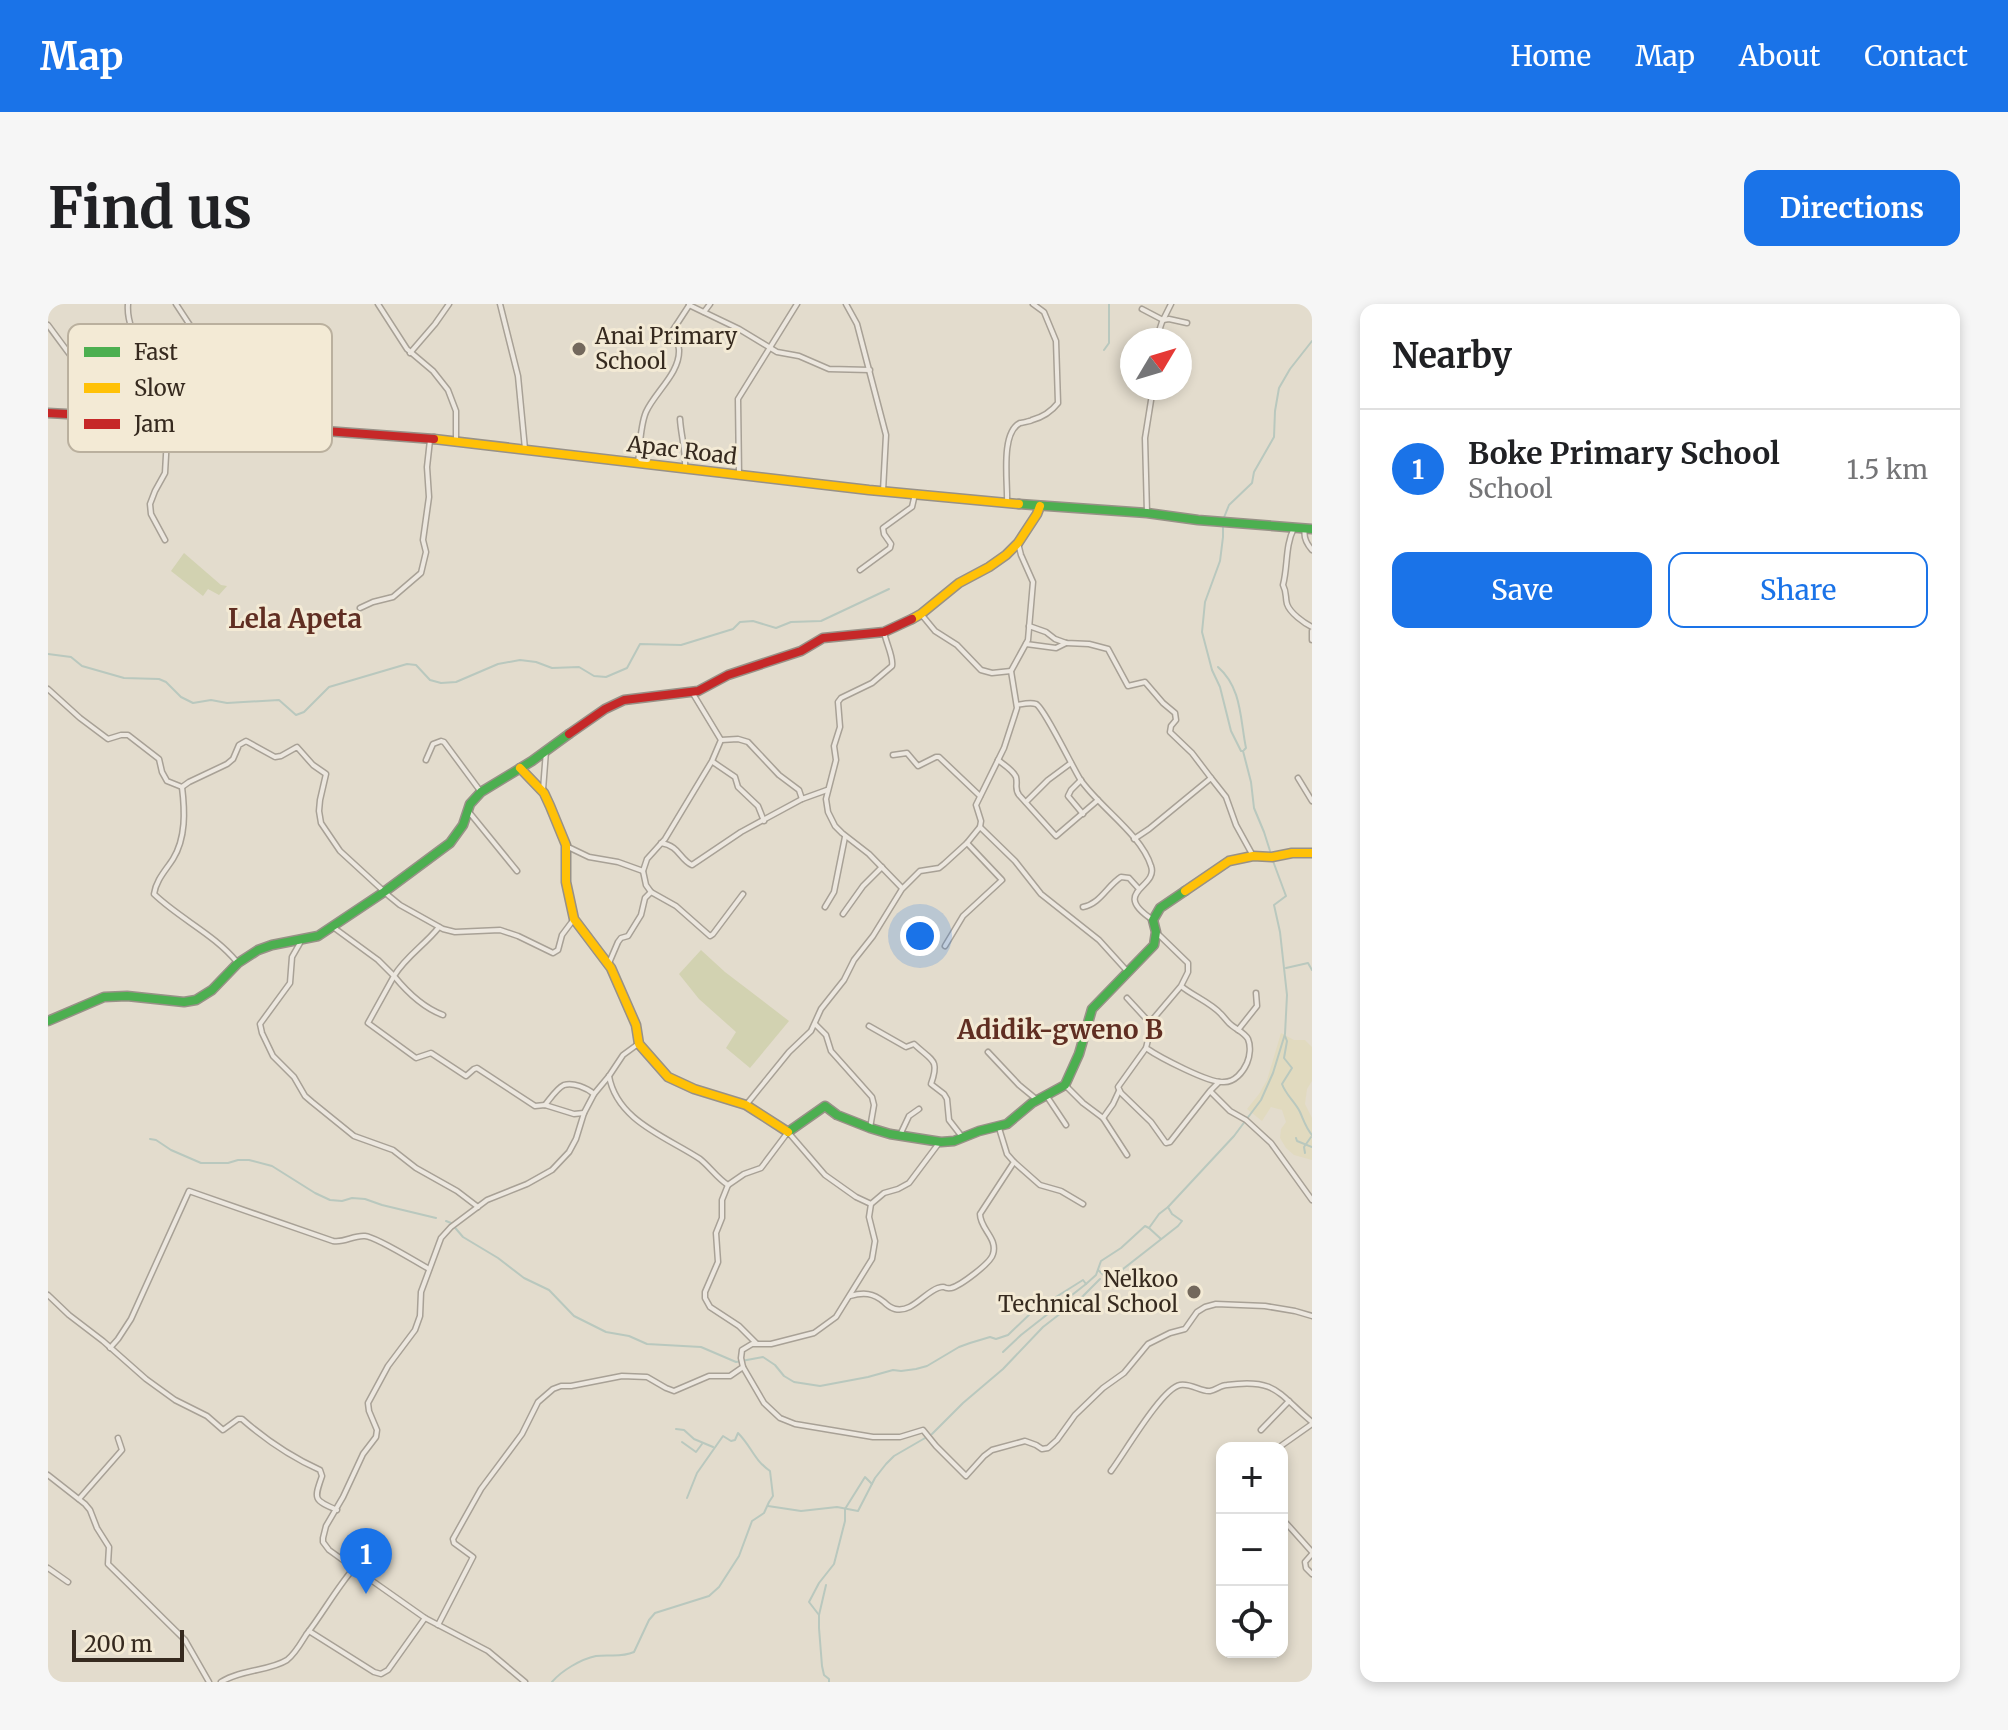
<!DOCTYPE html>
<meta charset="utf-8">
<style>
:root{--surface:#fff;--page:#f6f6f6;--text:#202124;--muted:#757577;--line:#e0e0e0;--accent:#1a73e8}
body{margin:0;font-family:Merriweather,serif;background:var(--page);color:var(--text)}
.controls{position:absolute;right:24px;bottom:24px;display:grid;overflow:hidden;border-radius:16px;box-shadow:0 4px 12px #0003}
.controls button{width:72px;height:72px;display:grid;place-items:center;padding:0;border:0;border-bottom:2px solid var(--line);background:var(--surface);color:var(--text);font:40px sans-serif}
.compass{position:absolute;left:1072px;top:24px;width:72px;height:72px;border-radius:50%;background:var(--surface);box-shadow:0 4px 12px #0003;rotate:52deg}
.scale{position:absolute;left:24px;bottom:20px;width:112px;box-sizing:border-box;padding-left:8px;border:4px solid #362a1f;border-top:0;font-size:22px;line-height:28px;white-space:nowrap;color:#362a1f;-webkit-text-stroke:6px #f3ead5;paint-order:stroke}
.you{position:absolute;left:872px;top:632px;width:28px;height:28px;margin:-20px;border:6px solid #fff;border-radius:50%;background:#1a73e8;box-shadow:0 0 0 12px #1a73e833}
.badge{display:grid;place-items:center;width:52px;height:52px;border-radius:50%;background:var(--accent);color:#fff;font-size:26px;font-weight:700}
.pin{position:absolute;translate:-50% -66px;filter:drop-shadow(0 2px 4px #0008)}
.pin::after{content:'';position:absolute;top:42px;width:28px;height:24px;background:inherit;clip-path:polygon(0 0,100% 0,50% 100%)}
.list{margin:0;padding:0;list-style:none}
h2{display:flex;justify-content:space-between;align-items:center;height:104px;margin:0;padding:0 32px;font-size:34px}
h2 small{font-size:26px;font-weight:400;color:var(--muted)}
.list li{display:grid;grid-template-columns:52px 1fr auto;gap:24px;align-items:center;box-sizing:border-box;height:120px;padding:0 32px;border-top:2px solid var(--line)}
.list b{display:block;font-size:30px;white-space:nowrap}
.list p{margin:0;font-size:26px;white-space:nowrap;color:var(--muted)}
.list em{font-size:26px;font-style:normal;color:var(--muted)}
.actions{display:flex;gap:16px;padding:24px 32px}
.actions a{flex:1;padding:18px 0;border:2px solid var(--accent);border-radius:16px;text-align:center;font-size:28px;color:var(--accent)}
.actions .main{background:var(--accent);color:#fff}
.icon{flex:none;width:44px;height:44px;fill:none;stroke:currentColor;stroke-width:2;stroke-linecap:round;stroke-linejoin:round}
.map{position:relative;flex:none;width:1264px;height:1378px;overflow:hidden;border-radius:16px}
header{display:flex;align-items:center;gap:48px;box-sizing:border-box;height:112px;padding:0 40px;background:var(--accent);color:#fff}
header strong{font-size:38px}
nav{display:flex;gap:44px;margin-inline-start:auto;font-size:28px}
.intro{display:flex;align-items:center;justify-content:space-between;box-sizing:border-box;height:192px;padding:0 48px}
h1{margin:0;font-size:56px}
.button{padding:20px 36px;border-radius:16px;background:var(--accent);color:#fff;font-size:28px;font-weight:700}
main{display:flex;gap:48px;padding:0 48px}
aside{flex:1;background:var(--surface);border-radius:16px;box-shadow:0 4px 12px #0003}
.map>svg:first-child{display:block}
.farmland{fill:#e1dabf}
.green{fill:#d2d2b1}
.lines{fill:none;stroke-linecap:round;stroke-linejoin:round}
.stream{stroke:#b9c8be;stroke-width:2}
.street-casing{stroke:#a8a196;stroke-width:7}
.fast-casing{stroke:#989187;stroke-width:11}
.slow-casing{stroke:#989187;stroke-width:11}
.jam-casing{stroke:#989187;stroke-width:11}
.street{stroke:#ece7df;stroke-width:4}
.fast{stroke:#4caf50;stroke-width:8}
.slow{stroke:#ffc107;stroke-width:8}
.jam{stroke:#c62828;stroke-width:8}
.poi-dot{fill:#73685c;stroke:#f3ead5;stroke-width:3}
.labels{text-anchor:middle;stroke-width:6;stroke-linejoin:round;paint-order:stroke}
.poi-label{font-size:22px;fill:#362a1f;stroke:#f3ead5;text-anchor:start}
.street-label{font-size:22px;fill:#362a1f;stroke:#f3ead5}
.quarter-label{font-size:26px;font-weight:bold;fill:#602e22;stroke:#f3ead5}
.key{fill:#f3ead5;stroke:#bab09e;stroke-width:2}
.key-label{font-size:22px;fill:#362a1f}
</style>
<header>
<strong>Map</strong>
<nav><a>Home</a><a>Map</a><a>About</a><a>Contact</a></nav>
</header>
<div class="intro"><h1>Find us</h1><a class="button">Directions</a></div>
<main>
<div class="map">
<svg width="1264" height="1378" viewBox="0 0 1264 1378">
<rect width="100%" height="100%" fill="#e3dccd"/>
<polygon class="farmland" points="1233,729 1246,736 1257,736 1264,743 1264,777 1259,785 1257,800 1264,814 1264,856 1246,851 1238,844 1232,834 1233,825 1238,818 1234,806 1223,803 1214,817 1199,805 1211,790 1219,776"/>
<g class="green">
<polygon points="136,249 173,281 179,282 171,291 160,285 155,292 123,267"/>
<polygon points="653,646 677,668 741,717 702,764 678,744 688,728 651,695 631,670"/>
</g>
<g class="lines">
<g class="stream">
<polyline points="1056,46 1061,39 1061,0"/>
<polyline points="1175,216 1181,201 1204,179 1206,168 1226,133 1227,107 1231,84 1242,65 1264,37"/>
<polyline points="1175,222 1175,233 1172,257 1157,298 1154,328 1164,366 1172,383 1183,427 1193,447 1195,447 1203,478 1206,504 1216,528 1223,550"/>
<polyline points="0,350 23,353 34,362 76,374 111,375 118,378 133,393 145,399 163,396 179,399 231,396 248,411 256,408 281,383 359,360 368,361 382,376 393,379 408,378 450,360 472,356 488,358 504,364 531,363 546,372 558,373 579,364 592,340 633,341 685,325 692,318 705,317 728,324 743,318 773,317 841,285"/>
<path d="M 1170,363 C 1194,384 1192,415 1198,444 L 1196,446"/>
<polyline points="1238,664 1260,659 1264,666"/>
<path d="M 1237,732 L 1239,737 L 1236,754 L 1244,764 L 1234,780 C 1238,791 1247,798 1252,808 C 1256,817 1258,824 1264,831"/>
<polyline points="1248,834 1249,837 1264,843"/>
<polyline points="102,835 108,836 123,846 153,859 180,859 190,856 201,856 224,862 267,889 282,896 294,897 304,894 317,895 334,901 388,914"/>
<polyline points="1257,849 1256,843 1263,833"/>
<polyline points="398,917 403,919 415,933 450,954 476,974 501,986 526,1012 558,1028 581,1032 599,1040 653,1043 688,1058 715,1053 727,1061 736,1072 746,1078 772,1082 820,1073 845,1066 853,1067 868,1065 879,1062 911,1043 922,1039 942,1033 948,1035 960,1031 984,1008 1035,976 1038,980"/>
<polyline points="1113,935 1101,924 1111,910 1120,903"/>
<polyline points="1050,966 1061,976 1130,922 1134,917 1124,910 1120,903 1186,832 1213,796 1225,769 1237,730 1239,691 1232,628 1226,601 1238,592 1225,557"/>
<polyline points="955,1048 973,1031 1038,980 1048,971 1053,957 1073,944 1097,922 1101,924"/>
<polyline points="628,1125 636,1126 646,1135 665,1143"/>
<polyline points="634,1138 648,1148 654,1140"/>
<polyline points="720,1202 753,1207 789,1203 810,1207 827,1174 838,1160 846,1152 884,1130 915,1099 955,1065 995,1023 1035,992 1052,975"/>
<polyline points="778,1281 771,1311 771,1324 774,1362 776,1371 781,1375 781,1378"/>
<polyline points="771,1311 761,1298 771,1279 786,1260 797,1217 797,1205 817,1173 824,1180"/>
<path d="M 504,1378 C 513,1367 533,1355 548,1352 C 562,1350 572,1354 586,1348 L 601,1316 L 607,1309 L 661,1292 L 671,1283 L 691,1252 L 704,1217 L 716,1209 L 721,1198 L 725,1192 L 722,1167 C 705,1155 704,1143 690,1129 L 687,1136 L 683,1137 L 675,1132 L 649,1169 L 639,1194"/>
</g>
<g class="street-casing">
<g id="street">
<path d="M 80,0 C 78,24 94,44 104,65 C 111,81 113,98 113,115"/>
<polyline points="128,0 151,35 153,56 156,69"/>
<polyline points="330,0 359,45 385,67 400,86 408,107 408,137"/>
<polyline points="452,0 470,72 477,145"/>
<polyline points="798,0 809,20 838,131 835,187"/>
<polyline points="641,1 691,25 729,48 751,52 781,65 822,66"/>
<polyline points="1094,5 1115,16 1121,15 1139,19"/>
<polyline points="656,8 662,0"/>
<polyline points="0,21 31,63 60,84 55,112"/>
<polyline points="1108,36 1114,18 1123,0"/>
<polyline points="362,49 387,20 401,0"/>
<path d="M 632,115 C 633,132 638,146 637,165"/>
<polyline points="153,118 155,72 162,59 186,29"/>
<path d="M 590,159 C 592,143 592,122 598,108 C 607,88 632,69 631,46 C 631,39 626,35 623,29 L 642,0"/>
<polyline points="691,171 690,95 749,0"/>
<path d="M 959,198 C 960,179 952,129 972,119 C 973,119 983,117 984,116 C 995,113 1003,108 1010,99 L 1008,37 L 996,8 L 985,0"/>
<polyline points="1099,209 1097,134 1105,84"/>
<path d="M 1246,224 C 1237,242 1240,262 1235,281 C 1239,289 1237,292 1239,300 C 1242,309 1256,319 1264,323"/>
<path d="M 1257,225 C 1255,233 1258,239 1264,246"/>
<polyline points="117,236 103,210 102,200 107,187 117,169 120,116"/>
<polyline points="812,266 842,244 843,240 836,230 835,224 864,203 867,190"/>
<polyline points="312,304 325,298 345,293 373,269 378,248 375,236 381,193 379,163 382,136"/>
<polyline points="873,310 887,327 909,341 933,366 944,369 963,367"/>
<polyline points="981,322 998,328 1007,335 1018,339 1041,340 1060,345 1080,382 1097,378 1115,399 1127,409 1128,416 1123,422 1122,428 1144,449 1163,474"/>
<polyline points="1264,327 1264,336"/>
<path d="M 836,328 C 838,339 846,354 844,362 L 824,379 L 793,394 L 790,398 L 792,423 L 786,442 L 788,456 L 778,495 L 780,508 L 787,522 L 794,529 L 821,550 L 854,584"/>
<polyline points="978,340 1008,344 1018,339"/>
<polyline points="0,385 32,414 60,435 73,431 80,431 111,455 114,468 119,477 134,483"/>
<polyline points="644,388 673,436 664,457 617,535 599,555 595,567 598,581 603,588 628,602 662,632 665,630 695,590"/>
<path d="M 969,401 C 975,400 982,398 988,400 C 996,404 1024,462 1032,475 C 1051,503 1093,530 1103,562 C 1111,584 1061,587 1105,616"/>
<polyline points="673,436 690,435 700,438 731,471 751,486 754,495 779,486"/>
<polyline points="845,451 859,449 870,462 888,453 891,453 932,492"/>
<polyline points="378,456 385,440 393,437 396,438 433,488"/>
<path d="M 950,456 C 955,460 965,466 968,473 C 970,481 966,484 971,491 L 1008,532 L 1050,496"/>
<polyline points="665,458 687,473 690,483 710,502 716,517"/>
<polyline points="1250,474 1264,497"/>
<polyline points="1033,476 1023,486 1020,492 1035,510"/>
<polyline points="134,483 141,478 179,460 185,455 191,441 198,437 227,453 233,452 249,443 265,461 278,470 272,496 271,507 273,519 292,547 341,592 352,601 395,625 407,628 452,626 470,632 505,649 510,646 514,631 526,615"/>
<path d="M 134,483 C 137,507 138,534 125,555 C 118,566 108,576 106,590 C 132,615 166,630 189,658"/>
<polyline points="495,486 498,447"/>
<polyline points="978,498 1000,476 1023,459"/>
<polyline points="421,508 469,567"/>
<polyline points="932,523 967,557 993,590 1051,636 1080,668"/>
<polyline points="1086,535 1101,525 1163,474 1178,493 1188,521 1204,550"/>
<path d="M 613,539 C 632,542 631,555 644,561 L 693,528 L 754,495"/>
<polyline points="518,542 541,553 570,558 595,567"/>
<polyline points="777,603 786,588 797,533"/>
<path d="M 1035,603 C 1052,600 1059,582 1073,573 L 1081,574 L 1091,585"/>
<polyline points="795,610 815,582 834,563"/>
<polyline points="285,623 330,656 346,672 320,719 368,754 383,749 418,772 426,765 429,764 487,802 497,801 526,810 536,809"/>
<path d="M 391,623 C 377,641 358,652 346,672 C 359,688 376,704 395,711"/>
<path d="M 1109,629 L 1140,659 L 1140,668 L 1133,682 C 1145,692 1162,698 1173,710 C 1176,713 1178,716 1181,719 C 1187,725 1196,728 1200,735 C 1203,742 1202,752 1199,759 C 1195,768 1187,778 1176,778 C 1162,780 1111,753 1098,744 L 1105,715 L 1133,682"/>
<polyline points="252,639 244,653 242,679 212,720 214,729 225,752 246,773 257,792 264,798 306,832 345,846 368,864 409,887 430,903"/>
<polyline points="897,642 915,612 954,576 919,539"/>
<polyline points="561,659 570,638 573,634 580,632 593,611 597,594 603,588"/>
<polyline points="1079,694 1103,720"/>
<polyline points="767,720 778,731 783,747 824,793 826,801 822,824"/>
<path d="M 821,722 L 858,743 L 866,740 C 884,757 892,755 883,780 L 896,790 L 899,795 L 901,816 L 915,834"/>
<polyline points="1190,726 1209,702 1208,689"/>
<polyline points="1098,744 1070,783 1073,789 1103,818 1118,839 1122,838 1162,787 1171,778"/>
<polyline points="940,748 971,781 988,795"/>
<path d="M 561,772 C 569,817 619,833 652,855 C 662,863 669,874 680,881 L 696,870 L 713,864 L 740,828 L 777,871 L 808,893 L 823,900"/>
<polyline points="1017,781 1035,799 1055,814 1079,851"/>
<polyline points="1163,788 1182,807 1198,816 1223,839 1264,896"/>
<polyline points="998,791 1018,821"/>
<path d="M 497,801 C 502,795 509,784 516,781 C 525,778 539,784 546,790"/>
<polyline points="698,801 741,748 763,727 773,705 796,676 806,656 825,632 854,585 872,567 891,564 896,560 919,539 932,523 933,517 928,501 956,444 969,404 963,367 980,336 985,278 973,251 970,239"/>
<polyline points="1055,814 1065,800 1071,787"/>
<polyline points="852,831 861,812 871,805"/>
<polyline points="966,858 992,881 1013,887 1035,900"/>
<polyline points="680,881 674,896 674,914 668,929 670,958 657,988 657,994 662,1003 691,1022 708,1039"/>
<path d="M 0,991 L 21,1011 L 55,1037 L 98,1075 L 127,1096 L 159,1112 L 175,1126 L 190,1115 L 194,1115 C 218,1136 243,1153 272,1166 L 274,1172 C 266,1195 265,1196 289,1206"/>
<path d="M 802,992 C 816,988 825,989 836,998 C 839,1001 843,1004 847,1005 C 864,1009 876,989 890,984 C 900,981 893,985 903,984 C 912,982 943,959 945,950 C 950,934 932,925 932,910 L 966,858 L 959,850 L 951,824"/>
<path d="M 62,1044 L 70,1035 L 83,1015 L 141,887 L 285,937 C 297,939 305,931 317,932 C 329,933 368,958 381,965"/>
<polyline points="695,1063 716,1099 732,1114 747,1120 825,1133 852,1133 875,1126 888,1142 918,1172 936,1152 944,1146 977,1137 988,1141 994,1145 1000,1144 1009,1136 1027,1111 1055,1084 1076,1069 1100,1040 1122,1029 1137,1025 1149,1008 1157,1003 1168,1000 1217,1002 1247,1007 1264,1012"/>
<polyline points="1213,1126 1241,1097"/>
<polyline points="1230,1144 1264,1120"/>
<path d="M 1063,1167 C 1076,1150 1114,1084 1132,1081 C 1143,1079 1153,1088 1162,1087 C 1168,1086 1173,1081 1179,1081 C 1229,1074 1230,1090 1264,1118"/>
<polyline points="0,1171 37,1200 42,1206 49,1224 61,1243 60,1260 137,1336 161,1378"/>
<polyline points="31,1195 74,1146 70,1134"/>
<polyline points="1239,1220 1264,1248"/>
<polyline points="1264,1250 1257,1258 1258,1264 1264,1270"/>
<polyline points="0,1264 20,1278"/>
<polyline points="390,1321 425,1253 406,1239 405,1235 433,1185 474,1130 490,1098 505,1085 513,1082 523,1082 574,1072 599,1073 618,1084 626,1087 661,1072 682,1072 695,1063 693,1054 694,1046 704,1040 723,1040 766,1029 788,1013 824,955 827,937 821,913 823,900 836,889 850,885 861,879 891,839"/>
<polyline points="261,1327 326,1368 333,1370 340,1366 377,1314"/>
<path d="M 173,1378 C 194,1365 222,1367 239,1356 C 247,1350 253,1339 258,1331 C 275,1309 288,1285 306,1264"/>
<polyline points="477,1378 440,1347 377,1314 306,1264 281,1246 275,1238 275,1234 278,1222 295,1193 315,1150 328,1133 329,1126 321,1107 320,1099 340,1062 367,1026 372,1012 373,988 393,934 403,923 439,896 479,880 504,866 521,848 528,835 536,809 546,790 561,772 575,751 590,740"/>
</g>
</g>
<g class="fast-casing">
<g id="fast">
<polyline points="971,200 1099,209 1150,216 1264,225"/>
<polyline points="0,717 56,693 79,692 136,698 148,696 164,686 190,659 210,646 224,641 270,632 336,588 402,539 415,521 422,500 433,488 484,457 521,430"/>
<polyline points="740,828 777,802 789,811 822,824 842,830 893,838 906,837 931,827 959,820 984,799 1017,781 1031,750 1044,705 1106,641 1108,628 1105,616 1112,604 1137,587"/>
</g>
</g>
<g class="slow-casing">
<g id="slow">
<polyline points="386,135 821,186 971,200"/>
<polyline points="864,315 873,310 911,279 941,263 958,251 970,239 989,210 992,202"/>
<polyline points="472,464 496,489 502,502 518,541 518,578 526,615 563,664 588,721 591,740 620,773 646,785 698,801 740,828"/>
<polyline points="1137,587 1181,557 1205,552 1224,553 1244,549 1264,549"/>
</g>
</g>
<g class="jam-casing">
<g id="jam">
<polyline points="0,109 113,115 386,135"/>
<polyline points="521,430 557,405 576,396 650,387 680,371 753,347 775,334 836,328 864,315"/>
</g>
</g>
<use href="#street" class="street"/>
<use href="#fast" class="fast"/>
<use href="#slow" class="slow"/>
<use href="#jam" class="jam"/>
</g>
<g class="poi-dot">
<circle cx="531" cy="45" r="8"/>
<circle cx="1146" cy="988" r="8"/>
</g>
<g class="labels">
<g class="poi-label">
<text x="547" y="40">Anai Primary<tspan x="547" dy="25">School</tspan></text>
<text x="1130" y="983" text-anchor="end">Nelkoo<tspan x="1130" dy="25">Technical School</tspan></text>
</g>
<g class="street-label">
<text transform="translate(634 146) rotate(7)" y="8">Apac Road</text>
</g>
<g class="quarter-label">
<text x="247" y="324">Lela Apeta</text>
<text x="1012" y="735">Adidik-gweno B</text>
</g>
</g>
<rect x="20" y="20" width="264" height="128" rx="12" class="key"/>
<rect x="36" y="43" width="36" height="10" fill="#4caf50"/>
<rect x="36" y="79" width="36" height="10" fill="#ffc107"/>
<rect x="36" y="115" width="36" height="10" fill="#c62828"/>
<g class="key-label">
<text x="86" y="56">Fast</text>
<text x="86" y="92">Slow</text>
<text x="86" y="128">Jam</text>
</g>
</svg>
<div class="controls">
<button>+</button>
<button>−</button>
<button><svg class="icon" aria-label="locate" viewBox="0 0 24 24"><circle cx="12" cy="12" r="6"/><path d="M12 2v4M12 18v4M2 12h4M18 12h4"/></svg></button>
</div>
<svg class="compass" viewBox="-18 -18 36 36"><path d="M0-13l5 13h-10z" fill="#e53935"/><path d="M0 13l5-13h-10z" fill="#757577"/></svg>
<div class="scale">200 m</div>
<div class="you"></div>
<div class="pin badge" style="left:318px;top:1290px">1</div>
</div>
<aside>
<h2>Nearby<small></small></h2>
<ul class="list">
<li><span class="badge">1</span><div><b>Boke Primary School</b><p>School</p></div><em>1.5 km</em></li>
</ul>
<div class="actions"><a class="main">Save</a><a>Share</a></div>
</aside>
</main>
